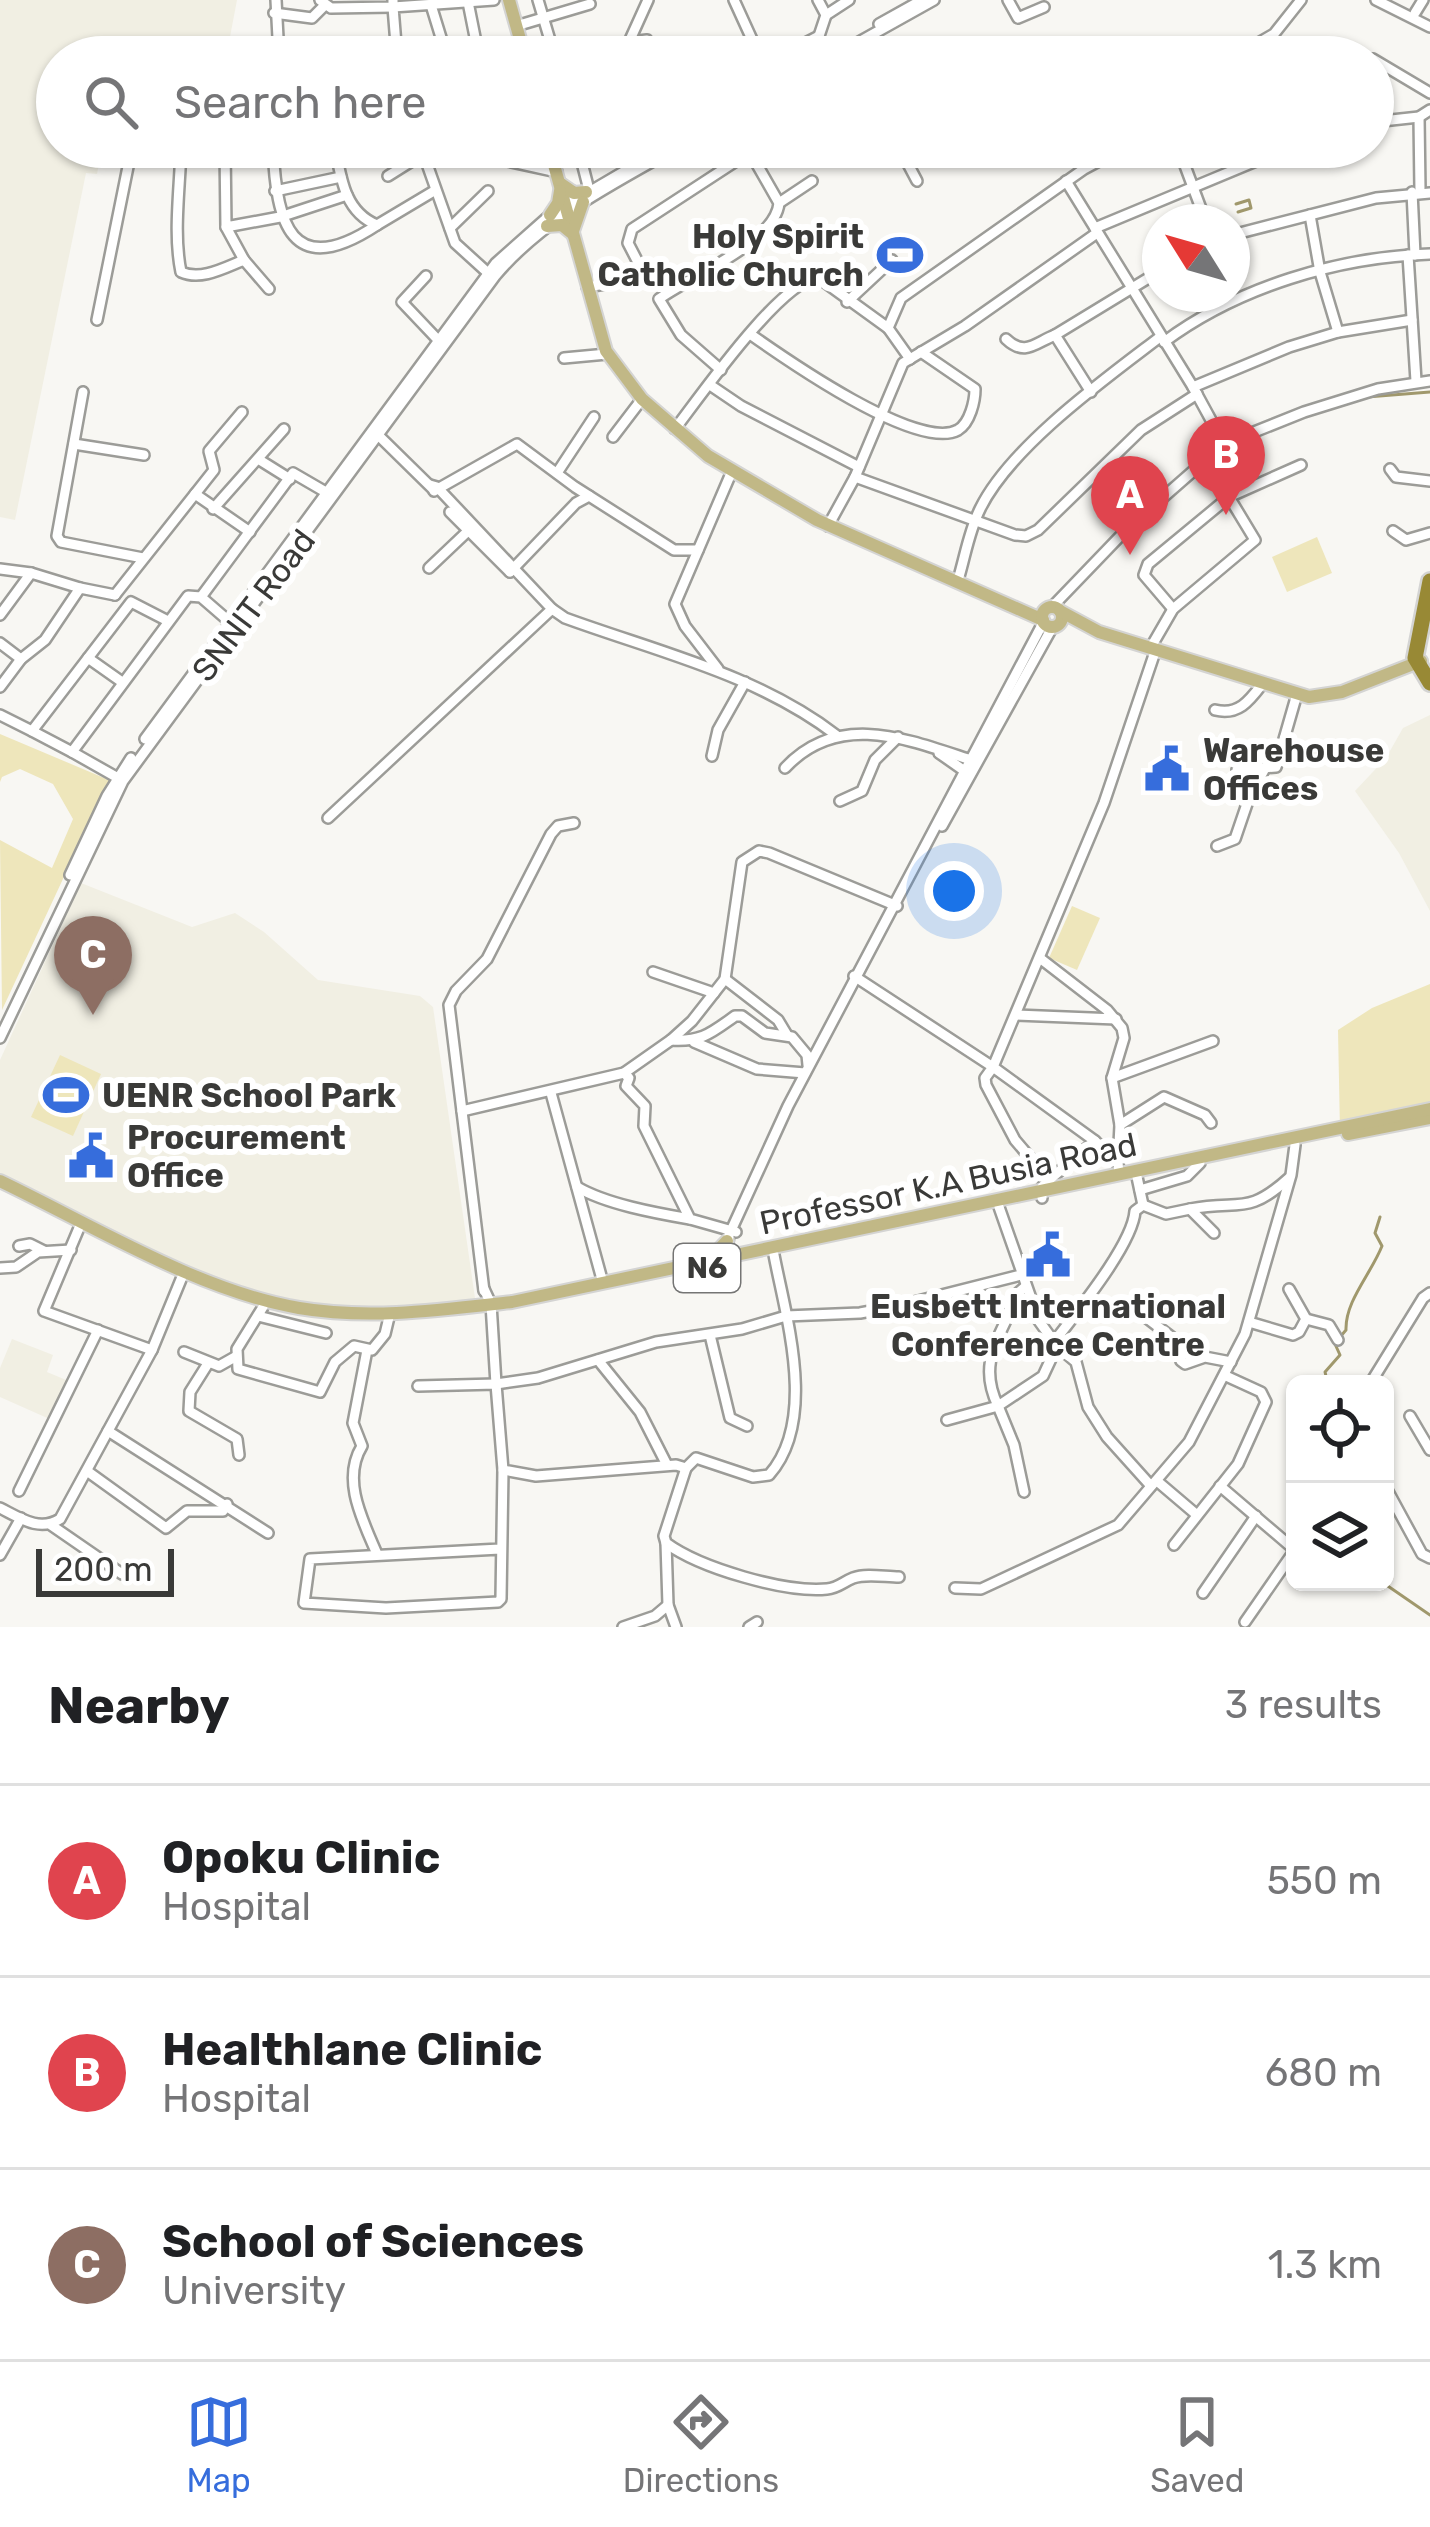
<!DOCTYPE html>
<style>
:root{--surface:#fff;--page:#f2f2f2;--text:#202124;--muted:#757577;--line:#e0e0e0;--accent:#366ddc}
body{margin:0;font-family:Rubik,sans-serif;background:var(--page);color:var(--text)}
.controls{position:absolute;right:36px;bottom:36px;display:grid;overflow:hidden;border-radius:18px;box-shadow:0 3px 9px #0004}
.controls button{width:108px;height:108px;display:grid;place-items:center;padding:0;border:0;border-bottom:3px solid var(--line);background:var(--surface);color:var(--text);font:60px sans-serif}
.compass{position:absolute;left:1142px;top:204px;width:108px;height:108px;border-radius:50%;background:var(--surface);box-shadow:0 3px 9px #0004;rotate:307deg}
.scale{position:absolute;left:36px;bottom:30px;width:138px;box-sizing:border-box;padding-left:12px;border:6px solid #3a3a38;border-top:0;font-size:33px;line-height:42px;white-space:nowrap;color:#3a3a38;-webkit-text-stroke:9px #fff;paint-order:stroke}
.you{position:absolute;left:954px;top:891px;width:42px;height:42px;margin:-30px;border:9px solid #fff;border-radius:50%;background:#1a73e8;box-shadow:0 0 0 18px #1a73e833}
.badge{display:grid;place-items:center;width:78px;height:78px;border-radius:50%;background:var(--accent);color:#fff;font-size:39px;font-weight:700}
.pin{position:absolute;translate:-50% -99px;filter:drop-shadow(0 3px 6px #0008)}
.pin::after{content:'';position:absolute;top:63px;width:42px;height:36px;background:inherit;clip-path:polygon(0 0,100% 0,50% 100%)}
.list{margin:0;padding:0;list-style:none}
h2{display:flex;justify-content:space-between;align-items:center;height:156px;margin:0;padding:0 48px;font-size:51px}
h2 small{font-size:39px;font-weight:400;color:var(--muted)}
.list li{display:grid;grid-template-columns:78px 1fr auto;gap:36px;align-items:center;box-sizing:border-box;height:192px;padding:0 48px;border-top:3px solid var(--line)}
.list b{display:block;font-size:45px;white-space:nowrap}
.list p{margin:0;font-size:39px;white-space:nowrap;color:var(--muted)}
.list em{font-size:39px;font-style:normal;color:var(--muted)}
.icon{flex:none;width:66px;height:66px;fill:none;stroke:currentColor;stroke-width:2;stroke-linecap:round;stroke-linejoin:round}
.map{position:relative;flex:none;width:1430px;height:1627px;overflow:hidden}
.search{position:absolute;background:var(--surface);box-shadow:0 3px 9px #0004;left:36px;right:36px;top:36px;height:132px;display:flex;align-items:center;gap:30px;box-sizing:border-box;padding:0 42px;border-radius:66px;color:var(--muted);font-size:45px}
.sheet{height:732px;background:var(--surface)}
nav{display:flex;justify-content:space-around;align-items:center;box-sizing:border-box;height:168px;border-top:3px solid var(--line);background:var(--surface);font-size:33px;color:var(--muted)}
nav a{display:grid;justify-items:center;gap:6px}
nav .on{color:var(--accent)}
.map>svg:first-child{display:block}
.built{fill:#f1efe3}
.green{fill:#eee6bb}
.lines{fill:none;stroke-linecap:round;stroke-linejoin:round}
.stream{stroke:#a0986c;stroke-width:3}
.minor-casing{stroke:#9c9c98;stroke-width:14}
.major-casing{stroke:#d4d4d3;stroke-width:16}
.highway-casing{stroke:#d4d4d3;stroke-width:20}
.minor{stroke:#fff;stroke-width:9}
.major{stroke:#c1b886;stroke-width:12}
.highway{stroke:#988935;stroke-width:15}
.labels{text-anchor:middle;stroke-width:12;stroke-linejoin:round;paint-order:stroke}
.shield{fill:#fff;stroke:#757574;stroke-width:3}
.shield-label{font-size:30px;font-weight:bold;fill:#3a3a38}
.poi-label{font-size:33px;font-weight:bold;fill:#3a3a38;stroke:#fff;text-anchor:start}
.street-label{font-size:33px;fill:#3a3a38;stroke:#fff}
</style>
<div class="map">
<svg width="1430" height="1627" viewBox="0 0 1430 1627">
<rect width="100%" height="100%" fill="#f8f7f3"/>
<g class="built">
<polygon points="0,0 237,0 229,42 226,42 222,57 123,39 119,57 57,57 57,147 102,147 97,174 86,173 15,520 0,517"/>
<polygon points="1430,715 1430,911 1399,853 1355,791 1386,758 1403,728"/>
<polygon points="81,883 192,927 235,913 264,932 318,980 420,996 433,1007 476,1305 363,1311 302,1308 220,1284 0,1181 0,1060"/>
<polygon points="12,1339 53,1355 47,1372 71,1382 54,1421 0,1397 0,1368"/>
</g>
<g class="green">
<polygon points="1317,537 1332,573 1287,592 1272,557"/>
<polygon points="0,734 109,780 2,1010 0,840 52,868 73,819 53,784 20,769 2,777 0,782"/>
<polygon points="1072,906 1100,918 1077,970 1049,958"/>
<polygon points="1430,984 1430,1113 1340,1131 1338,1030 1372,1008"/>
<polygon points="60,1055 101,1074 73,1136 31,1117"/>
</g>
<g class="lines">
<g class="stream">
<polyline points="1236,204 1249,200 1251,208 1238,212"/>
<polyline points="1367,397 1430,392"/>
<path d="M 1340,1337 L 1346,1330 C 1345,1301 1371,1274 1382,1246 L 1375,1233 L 1380,1217"/>
<polyline points="1328,1384 1325,1372 1340,1355 1335,1344"/>
<polyline points="1295,1488 1295,1491"/>
<polyline points="1382,1582 1430,1615"/>
</g>
<g class="minor-casing">
<g id="minor">
<polyline points="276,0 279,57"/>
<polyline points="320,0 331,8 393,7 393,0"/>
<polyline points="538,0 555,57"/>
<polyline points="734,0 760,57"/>
<polyline points="818,0 826,15 819,36 826,54"/>
<polyline points="1008,0 1018,18 1044,7"/>
<polyline points="1376,0 1430,27"/>
<polyline points="468,2 479,57"/>
<polyline points="431,5 447,57"/>
<polyline points="274,13 312,18 325,5"/>
<polyline points="1415,13 1423,0"/>
<polyline points="826,15 849,0"/>
<polyline points="879,24 922,0"/>
<polyline points="516,26 590,4"/>
<polyline points="629,42 647,40 658,57"/>
<polyline points="1236,56 1274,34 1301,0"/>
<polyline points="247,57 252,47 278,45"/>
<polyline points="366,57 397,55"/>
<polyline points="397,57 393,7 494,0"/>
<polyline points="572,57 629,42 648,0"/>
<polyline points="778,57 819,36"/>
<polyline points="820,57 838,47"/>
<polyline points="832,57 934,0"/>
<polyline points="954,57 975,44"/>
<polyline points="1315,57 1322,47"/>
<polyline points="1373,59 1430,93"/>
<polyline points="1419,117 1420,191"/>
<polyline points="1373,122 1419,117 1430,110"/>
<path d="M 181,147 C 180,189 173,233 181,272 C 201,281 224,268 244,260"/>
<polyline points="225,147 226,227 280,217 347,195"/>
<path d="M 273,147 C 276,223 291,282 377,225"/>
<path d="M 335,147 C 341,179 345,212 377,225 L 434,191"/>
<polyline points="421,147 455,243 488,273"/>
<polyline points="501,147 507,161 557,172"/>
<polyline points="578,147 589,190"/>
<polyline points="833,147 845,160 874,147"/>
<polyline points="899,147 917,181"/>
<polyline points="1178,147 1206,222"/>
<polyline points="388,176 423,154 447,147"/>
<polyline points="1066,181 1193,387 1224,444"/>
<polyline points="275,191 341,177"/>
<polyline points="1412,192 1415,255"/>
<polyline points="779,203 812,181"/>
<polyline points="1310,215 1320,272 1338,332"/>
<polyline points="226,227 244,260 269,289"/>
<polyline points="450,228 488,191"/>
<polyline points="1095,228 1290,147"/>
<polyline points="1232,235 1376,198 1430,193"/>
<polyline points="1408,255 1416,381"/>
<polyline points="426,276 402,302 439,341"/>
<polyline points="587,287 641,278 643,272 628,243 632,229 750,152"/>
<polyline points="847,302 892,260"/>
<polyline points="97,320 132,147"/>
<path d="M 750,334 C 784,358 918,452 958,430 C 970,423 975,401 975,389 L 921,352"/>
<path d="M 1006,339 C 1025,357 1035,343 1055,335"/>
<path d="M 1164,342 C 1238,287 1338,257 1430,254"/>
<polyline points="564,358 607,354"/>
<polyline points="910,359 888,328 901,298 1084,169 1125,147"/>
<path d="M 721,370 L 681,335 L 659,299 C 689,277 776,242 779,203 L 747,147"/>
<polyline points="710,385 741,406 859,467"/>
<polyline points="1193,387 1289,347 1338,332 1412,320"/>
<polyline points="83,392 57,536 61,542 143,558"/>
<polyline points="1091,392 1055,335 1160,271"/>
<path d="M 675,429 C 699,398 783,277 819,278 L 888,328"/>
<polyline points="379,436 433,489"/>
<polyline points="613,437 642,399"/>
<polyline points="74,444 144,455"/>
<polyline points="258,459 290,479"/>
<polyline points="1390,469 1396,477 1430,481"/>
<polyline points="557,473 594,417"/>
<polyline points="855,477 1015,535 1026,536 1038,530 1141,430 1197,394"/>
<polyline points="434,491 517,444 575,487 674,550 698,550"/>
<polyline points="195,494 214,470 209,451 242,412"/>
<polyline points="213,509 284,429"/>
<polyline points="450,512 510,572"/>
<polyline points="828,526 855,477 903,363 965,326 1097,233"/>
<polyline points="1393,531 1406,540 1430,533"/>
<polyline points="429,568 468,531"/>
<polyline points="0,569 31,573"/>
<polyline points="510,572 576,503 589,496"/>
<path d="M 958,580 C 965,557 969,531 980,509 C 1010,447 1105,379 1160,337"/>
<polyline points="115,595 195,494 250,532"/>
<polyline points="201,597 293,473 324,491"/>
<polyline points="1052,607 1127,529 1224,444 1304,412 1378,389 1430,381"/>
<path d="M 552,609 L 565,618 C 658,652 756,674 836,735"/>
<polyline points="1173,609 1144,575 1148,564 1229,497 1301,465"/>
<polyline points="0,615 31,573 80,588"/>
<polyline points="0,643 21,659"/>
<polyline points="1151,647 1173,609 1255,540 1206,459"/>
<polyline points="88,658 122,682"/>
<polyline points="718,669 685,626 675,604 732,471"/>
<polyline points="0,687 21,659 45,640 80,588 115,595"/>
<path d="M 1215,710 C 1239,716 1250,700 1263,683"/>
<polyline points="0,715 32,731"/>
<polyline points="145,739 496,263 550,215 666,147"/>
<polyline points="72,752 32,731 131,602 166,620"/>
<polyline points="939,753 969,774"/>
<polyline points="712,756 718,730 745,682"/>
<path d="M 785,768 C 839,710 909,740 974,761"/>
<polyline points="1237,770 1276,767 1297,694"/>
<polyline points="118,778 72,752 188,596 201,597 231,623"/>
<polyline points="840,801 862,791 875,760 898,737"/>
<polyline points="328,818 552,609 437,487 430,485"/>
<polyline points="942,826 1053,626"/>
<polyline points="1217,846 1235,839 1249,798 1264,770"/>
<polyline points="70,875 107,796 131,758"/>
<polyline points="1041,959 1107,1010 1122,1028 1124,1038 1112,1078 1120,1125 1118,1163"/>
<polyline points="653,972 714,993"/>
<polyline points="854,976 993,1067 985,1078 986,1085 1015,1140 1049,1180 1042,1187 1042,1198"/>
<polyline points="725,979 778,1020 787,1035"/>
<polyline points="1016,1015 1116,1019"/>
<path d="M 0,1038 L 123,781 L 495,276 C 544,218 613,184 678,147"/>
<path d="M 671,1040 C 702,1042 711,1033 735,1016 L 742,1016 L 765,1033 L 792,1037 L 807,1055 L 808,1065"/>
<polyline points="694,1042 757,1069 805,1073"/>
<polyline points="624,1073 629,1078 626,1086 645,1106 644,1126 690,1219 736,1232"/>
<polyline points="1112,1078 1213,1041"/>
<polyline points="551,1093 603,1283"/>
<polyline points="462,1111 624,1073 671,1040 692,1021 725,979 742,862 759,851 769,853 897,906"/>
<polyline points="1120,1125 1164,1097 1205,1115 1211,1123"/>
<polyline points="1119,1174 1118,1163 1095,1141 993,1067 1104,803 1156,649"/>
<polyline points="1049,1180 1095,1141"/>
<path d="M 577,1187 C 606,1204 655,1213 690,1219"/>
<polyline points="1140,1190 1187,1176 1200,1163"/>
<polyline points="1143,1205 1166,1214 1190,1209 1214,1233"/>
<polyline points="999,1207 1039,1321 1057,1346 1076,1362 1088,1407 1107,1437 1151,1486"/>
<path d="M 1190,1209 C 1239,1199 1246,1217 1289,1178"/>
<polyline points="79,1228 44,1311 152,1350"/>
<polyline points="19,1246 30,1244 44,1251"/>
<polyline points="725,1264 729,1235 788,1106 1044,621"/>
<polyline points="0,1268 16,1267 38,1252 71,1250"/>
<polyline points="484,1289 491,1304 496,1384 538,1378 656,1342 742,1329 786,1316 860,1313 898,1306 1021,1275"/>
<polyline points="484,1291 449,1005 456,991 487,959 551,834 558,826 574,823"/>
<polyline points="263,1307 237,1349 238,1369 320,1392 335,1362 354,1346 372,1350 385,1334 390,1313"/>
<polyline points="1135,1309 1182,1345 1181,1361 1185,1364 1205,1357 1231,1362"/>
<polyline points="258,1316 326,1333"/>
<polyline points="1306,1319 1329,1325 1338,1340"/>
<polyline points="1249,1322 1293,1335 1299,1332 1306,1319 1289,1289"/>
<polyline points="710,1335 730,1418 747,1426"/>
<path d="M 1054,1342 C 1076,1313 1133,1244 1135,1211 L 1143,1205 L 1137,1177"/>
<path d="M 367,1350 L 353,1423 L 362,1446 C 341,1480 363,1521 377,1554"/>
<polyline points="184,1352 219,1366 235,1357"/>
<polyline points="598,1360 640,1412 667,1465"/>
<polyline points="207,1365 190,1392 189,1411 237,1439 239,1455"/>
<polyline points="1370,1384 1423,1298 1430,1293"/>
<path d="M 418,1386 L 496,1384 L 503,1470 L 536,1476 L 676,1465 L 686,1468 L 696,1458 L 753,1477 L 769,1475 C 818,1420 786,1318 774,1255"/>
<polyline points="1410,1416 1430,1450"/>
<path d="M 947,1420 L 998,1406 C 976,1360 1002,1336 1018,1293 L 1025,1287"/>
<polyline points="108,1431 268,1533"/>
<path d="M 686,1468 L 664,1536 L 666,1543 C 700,1568 785,1593 827,1589 C 838,1588 843,1582 853,1578 C 866,1573 885,1577 899,1577"/>
<polyline points="87,1471 166,1528 187,1511 223,1511 227,1504"/>
<polyline points="1157,1481 1197,1515"/>
<polyline points="1220,1486 1295,1550"/>
<polyline points="1385,1486 1422,1554 1430,1558"/>
<polyline points="19,1491 98,1330"/>
<polyline points="1024,1492 1014,1445 998,1406 1043,1376 1057,1346"/>
<path d="M 0,1508 C 20,1518 39,1532 60,1519 L 152,1350 L 182,1277"/>
<polyline points="51,1525 122,1574"/>
<polyline points="666,1543 668,1605 676,1627"/>
<polyline points="1174,1545 1238,1464 1266,1402 1261,1392 1226,1376"/>
<polyline points="500,1549 310,1559 304,1603 386,1608 498,1602 501,1599 503,1470"/>
<polyline points="0,1555 21,1518"/>
<polyline points="955,1588 981,1589 1118,1525 1189,1442 1245,1334 1291,1175 1295,1145"/>
<polyline points="1203,1593 1256,1516"/>
<polyline points="1245,1622 1295,1550"/>
<polyline points="623,1627 655,1616 668,1605"/>
<polyline points="749,1627 757,1622"/>
</g>
</g>
<g class="major-casing">
<g id="major">
<polyline points="509,0 525,57"/>
<polyline points="549,147 606,351 642,399 708,456 817,520 1043,620"/>
<polyline points="561,184 574,193 586,192"/>
<polyline points="550,215 558,203 560,191"/>
<polyline points="547,226 562,225 573,234"/>
<polyline points="573,231 583,202"/>
<circle cx="1052" cy="617" r="10"/>
<polyline points="1060,611 1099,632 1309,697 1342,692 1421,661"/>
<polyline points="1348,1134 1430,1118"/>
<path d="M 0,1181 C 92,1225 199,1291 299,1308 C 370,1320 441,1310 512,1302 L 1430,1109"/>
<polyline points="707,1262 727,1241"/>
</g>
</g>
<g class="highway-casing">
<polyline id="highway" points="1430,581 1415,658 1430,683"/>
</g>
<use href="#minor" class="minor"/>
<use href="#major" class="major"/>
<use href="#highway" class="highway"/>
</g>
<defs>
<g id="stadium-bare" transform="scale(3.6)"><path d="M0-5a6.5 5 0 1 0 0 10a6.5 5 0 1 0 0-10ZM-3.5-1.8h7v3.6h-7Z" fill="#366ddc" stroke="#fff" stroke-width="2.5" paint-order="stroke"/></g>
<g id="civic-bare" transform="scale(3.6)"><path d="M-.6-6.5H3V-4.5H.6V-3L4-1V1h2V6H-6V1h2V-1L-.6-3ZM-1.2 2.5V6h2.4V2.5Z" fill="#366ddc" stroke="#fff" stroke-width="2.5" paint-order="stroke"/></g>
</defs>
<g fill-rule="evenodd">
<use href="#stadium-bare" x="900" y="255"/>
<use href="#civic-bare" x="1167" y="769"/>
<use href="#stadium-bare" x="66" y="1095"/>
<use href="#civic-bare" x="91" y="1156"/>
<use href="#civic-bare" x="1048" y="1255"/>
</g>
<g class="labels">
<rect class="shield" x="674" y="1244" width="66" height="48" rx="9"/>
<g class="shield-label">
<text x="707" y="1278">N6</text>
</g>
<g class="poi-label">
<text x="864" y="248" text-anchor="end">Holy Spirit<tspan x="864" dy="38">Catholic Church</tspan></text>
<text x="1203" y="762">Warehouse<tspan x="1203" dy="38">Offices</tspan></text>
<text x="102" y="1107">UENR School Park</text>
<text x="127" y="1149">Procurement<tspan x="127" dy="38">Office</tspan></text>
<text x="1048" y="1318" text-anchor="middle">Eusbett International<tspan x="1048" dy="38">Conference Centre</tspan></text>
</g>
<g class="street-label">
<text transform="translate(253 605) rotate(-53)" y="12">SNNIT Road</text>
<text transform="translate(948 1183) rotate(-12)" y="12">Professor K.A Busia Road</text>
</g>
</g>
</svg>
<div class="controls">
<button><svg class="icon" aria-label="locate" viewBox="0 0 24 24"><circle cx="12" cy="12" r="6"/><path d="M12 2v4M12 18v4M2 12h4M18 12h4"/></svg></button>
<button><svg class="icon" aria-label="layers" viewBox="0 0 24 24"><path d="M12 4l9 5-9 5-9-5zM3 14l9 5 9-5"/></svg></button>
</div>
<svg class="compass" viewBox="-18 -18 36 36"><path d="M0-13l5 13h-10z" fill="#e53935"/><path d="M0 13l5-13h-10z" fill="#757577"/></svg>
<div class="scale">200 m</div>
<div class="you"></div>
<div class="pin badge" style="left:1130px;top:555px;background:#e0444e">A</div>
<div class="pin badge" style="left:1226px;top:515px;background:#e0444e">B</div>
<div class="pin badge" style="left:93px;top:1015px;background:#8d6e63">C</div>
<div class="search"><svg class="icon" aria-label="search" viewBox="0 0 24 24"><circle cx="10" cy="10" r="6"/><path d="M15 15l6 6"/></svg>Search here</div>
</div>
<section class="sheet">
<h2>Nearby<small>3 results</small></h2>
<ul class="list">
<li><span class="badge" style="background:#e0444e">A</span><div><b>Opoku Clinic</b><p>Hospital</p></div><em>550 m</em></li>
<li><span class="badge" style="background:#e0444e">B</span><div><b>Healthlane Clinic</b><p>Hospital</p></div><em>680 m</em></li>
<li><span class="badge" style="background:#8d6e63">C</span><div><b>School of Sciences</b><p>University</p></div><em>1.3 km</em></li>
</ul>
</section>
<nav>
<a class="on"><svg class="icon" aria-label="map" viewBox="0 0 24 24"><path d="M3 6l6-2 6 2 6-2v14l-6 2-6-2-6 2zM9 4v14M15 6v14"/></svg>Map</a>
<a><svg class="icon" aria-label="directions" viewBox="0 0 24 24"><path d="M12 3l9 9-9 9-9-9zM9 14v-3h6M13 9l2 2-2 2"/></svg>Directions</a>
<a><svg class="icon" aria-label="saved" viewBox="0 0 24 24"><path d="M7 4h10v16l-5-4-5 4z"/></svg>Saved</a>
</nav>
